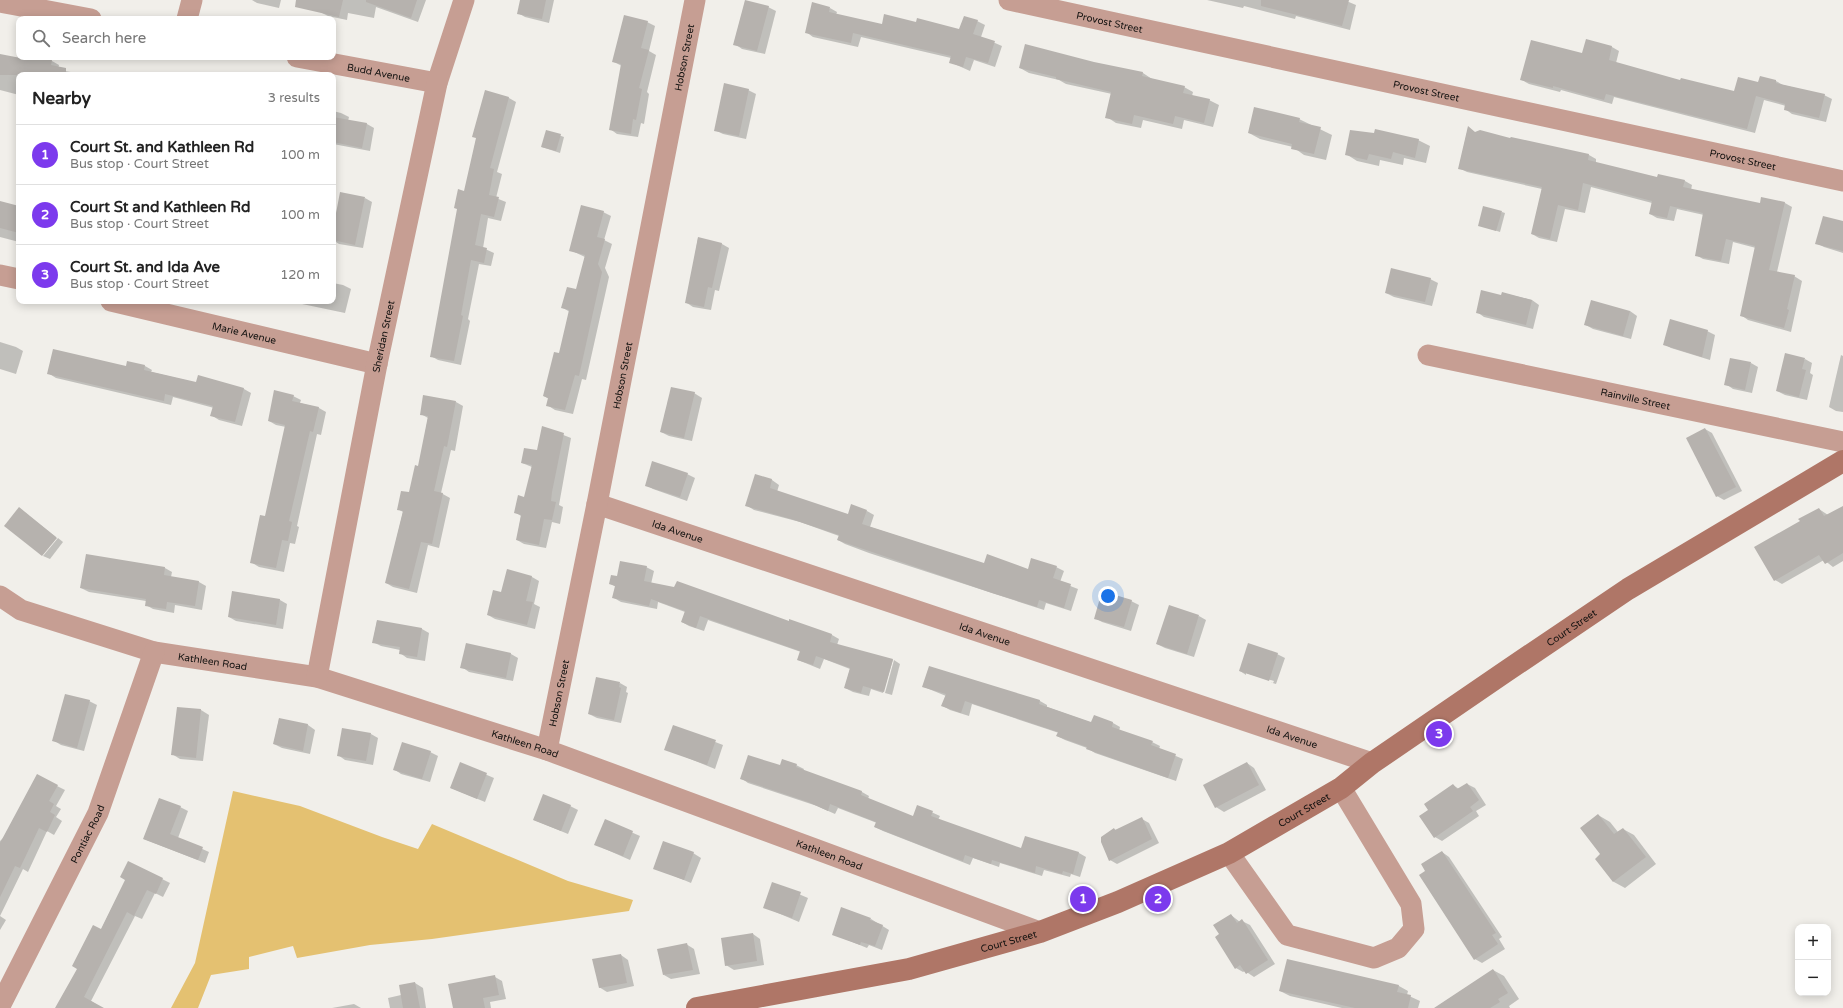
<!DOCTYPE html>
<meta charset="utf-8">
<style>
:root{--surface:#fff;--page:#f6f6f6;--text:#222;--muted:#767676;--line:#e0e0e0;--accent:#7c3aed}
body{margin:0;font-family:"Varela Round",sans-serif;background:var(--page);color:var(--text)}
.controls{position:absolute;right:12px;bottom:12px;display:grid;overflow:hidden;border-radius:8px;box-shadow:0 2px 10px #0003}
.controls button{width:36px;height:36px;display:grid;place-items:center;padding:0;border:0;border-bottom:1px solid var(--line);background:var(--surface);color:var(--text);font:20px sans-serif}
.you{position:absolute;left:1108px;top:596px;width:14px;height:14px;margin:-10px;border:3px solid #fff;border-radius:50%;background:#1a73e8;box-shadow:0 0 0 6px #1a73e833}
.badge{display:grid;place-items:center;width:26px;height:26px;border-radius:50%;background:var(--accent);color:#fff;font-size:13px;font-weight:700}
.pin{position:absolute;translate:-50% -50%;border:2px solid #fff;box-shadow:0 1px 4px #0006}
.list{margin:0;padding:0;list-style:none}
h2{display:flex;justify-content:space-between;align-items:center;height:52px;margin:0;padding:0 16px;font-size:17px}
h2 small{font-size:13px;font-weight:400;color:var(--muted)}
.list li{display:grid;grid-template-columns:26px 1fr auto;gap:12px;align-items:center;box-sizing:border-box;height:60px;padding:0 16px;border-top:1px solid var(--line)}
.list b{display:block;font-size:15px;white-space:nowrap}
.list p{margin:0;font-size:13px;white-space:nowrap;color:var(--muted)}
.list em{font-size:13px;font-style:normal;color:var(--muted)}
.icon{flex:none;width:22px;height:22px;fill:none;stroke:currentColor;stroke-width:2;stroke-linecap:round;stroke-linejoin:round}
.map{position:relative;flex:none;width:1843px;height:1008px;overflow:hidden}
.search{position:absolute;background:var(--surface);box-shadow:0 2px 10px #0003;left:16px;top:16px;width:320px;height:44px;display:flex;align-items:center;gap:10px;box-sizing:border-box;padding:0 14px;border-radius:8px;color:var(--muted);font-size:15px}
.panel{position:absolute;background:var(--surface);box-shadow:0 2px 10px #0003;left:16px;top:72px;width:320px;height:232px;border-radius:8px}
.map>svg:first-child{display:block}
.green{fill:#e4c171}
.shadow{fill:#0003}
.building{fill:#b6b2ae}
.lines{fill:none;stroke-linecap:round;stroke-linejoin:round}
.street{stroke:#c69e93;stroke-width:21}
.secondary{stroke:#af7667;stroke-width:22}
.labels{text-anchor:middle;stroke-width:3.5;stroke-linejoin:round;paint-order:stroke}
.street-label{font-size:10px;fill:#131210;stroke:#fff}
</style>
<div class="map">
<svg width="1843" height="1008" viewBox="0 0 1843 1008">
<rect width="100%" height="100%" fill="#f1efea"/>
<polygon class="green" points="233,791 300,806 382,837 418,849 432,824 568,881 633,900 629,911 432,939 370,945 297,958 293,946 249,957 249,969 211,975 198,1008 171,1008 195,963"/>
<g class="shadow">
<polygon points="252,0 281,0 279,8 257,3"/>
<polygon points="323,0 426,0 418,22 376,7 374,18 348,13 347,20 328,16 320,12"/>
<polygon points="521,0 554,0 549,23 525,17 518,13"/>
<polygon points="1207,0 1344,0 1356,5 1350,30 1296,16 1295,19 1244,6 1243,8"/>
<polygon points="768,7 776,11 765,54 742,49 735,44"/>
<polygon points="830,8 837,12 836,15 882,25 916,23 960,31 977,21 985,25 981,37 1002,46 995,67 974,60 970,71 950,62 951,58 861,37 858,47 813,37 806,32"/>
<polygon points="647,22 655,26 649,51 656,55 647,92 649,94 644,124 641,123 638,137 617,134 610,129 622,66 614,62"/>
<polygon points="1587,40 1612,47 1619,51 1616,63 1681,81 1735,92 1759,84 1760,77 1776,81 1783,85 1824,95 1832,99 1826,122 1792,114 1785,109 1786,106 1764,100 1755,133 1614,97 1612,104 1561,90 1560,92 1529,84 1522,80 1583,54"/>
<polygon points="0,55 32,62 52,61 59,65 58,70 90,75 19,75 19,95 0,90"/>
<polygon points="1094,63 1143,73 1152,79 1184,87 1193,92 1192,96 1209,100 1219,105 1213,127 1184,120 1182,129 1143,120 1141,128 1116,123 1107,117 1112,94 1066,84 1059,80 1029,73 1020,68"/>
<polygon points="748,90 756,94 746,139 723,134 715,130"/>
<polygon points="486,92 509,98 516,102 497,172 502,174 496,198 506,202 501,221 488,218 483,248 494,253 491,266 479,264 468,319 470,321 461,365 438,360 431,356"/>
<polygon points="333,111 341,113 349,117 348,121 367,124 374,128 370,151 333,144"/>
<polygon points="1299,119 1332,135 1326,160 1304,155 1293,147 1260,139 1249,133"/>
<polygon points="1468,128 1476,133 1511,139 1511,138 1589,155 1596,159 1596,163 1658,179 1685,181 1692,185 1691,190 1760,204 1785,203 1792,207 1777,272 1794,276 1802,281 1791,332 1748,320 1741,315 1756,248 1733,242 1729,264 1703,259 1696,255 1704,215 1677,209 1674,221 1657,218 1650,214 1652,203 1591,187 1585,213 1565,209 1557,242 1539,238 1532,234 1542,189 1467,172 1459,168"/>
<polygon points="547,131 564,137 560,153 542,147"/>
<polygon points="1418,140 1430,146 1426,163 1404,158 1403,165 1380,160 1379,166 1357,161 1346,154"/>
<polygon points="365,198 372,202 363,248 339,244 333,240 333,234"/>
<polygon points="0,204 19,207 19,242 0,237"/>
<polygon points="603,212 611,216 604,240 612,244 605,268 609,277 586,380 582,379 573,414 555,410 547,405 549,399 544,396 560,354 570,312 563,308 577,290 585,257 570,250"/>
<polygon points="1502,212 1505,213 1500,232 1479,225"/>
<polygon points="1843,222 1843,253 1824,247 1816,243"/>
<polygon points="698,238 722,244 729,248 719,291 715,290 711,310 693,307 687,303"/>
<polygon points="1430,279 1438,283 1432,306 1394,297 1386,293"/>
<polygon points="333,283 343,285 351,289 345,313 302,304 297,301 333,301"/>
<polygon points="1502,293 1532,300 1539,305 1533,329 1484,317 1477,312 1502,296"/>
<polygon points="1630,311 1637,316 1631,339 1593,329 1586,325"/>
<polygon points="1707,331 1715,335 1710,360 1671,348 1664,344"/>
<polygon points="0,342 16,347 23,351 16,374 0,369"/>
<polygon points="1841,355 1843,356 1843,412 1836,411 1829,407"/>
<polygon points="1805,359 1812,363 1810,373 1813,375 1807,400 1785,395 1777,391"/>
<polygon points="1751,363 1758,367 1752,393 1733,389 1726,384"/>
<polygon points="145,366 152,370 151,372 197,383 199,376 244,389 251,393 242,426 219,420 211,415 214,408 173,397 171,405 56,378 48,373"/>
<polygon points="694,393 702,398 692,441 669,436 661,432"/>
<polygon points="293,396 301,400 300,403 319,408 326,412 321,435 317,434 297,526 299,527 295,544 290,543 284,572 259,567 251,562 266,517 286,427 276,425 269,421"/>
<polygon points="456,402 463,406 455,451 451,450 441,493 450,498 439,548 428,545 417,593 393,587 386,583 403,512 398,509 409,494 419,467 428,418 421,414"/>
<polygon points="543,427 571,438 559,505 563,507 560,524 552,522 546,548 524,544 517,540 521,516 515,512 525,498 532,467 522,463 538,451"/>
<polygon points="1705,429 1712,433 1742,491 1724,500 1717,496"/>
<polygon points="687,474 695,478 687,501 653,489 646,485"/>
<polygon points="756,476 772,480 779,485 777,492 848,515 867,511 874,515 870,527 984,564 1028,570 1056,567 1064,571 1060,582 1078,589 1071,611 1046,603 1044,610 869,553 845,544 838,540 839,536 800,522 754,510 746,505"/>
<polygon points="1843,507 1843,561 1833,567 1824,560 1782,584 1775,580 1801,521 1819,509 1828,515"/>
<polygon points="19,508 56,537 41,555"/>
<polygon points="58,538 63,542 50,559 43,556"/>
<polygon points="646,567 654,571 651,584 789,623 790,621 832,635 839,639 837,645 893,660 883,693 871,689 869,696 853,692 845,688 850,669 824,659 820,669 798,660 801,652 708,620 704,631 689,626 682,622 685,612 658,602 657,609 621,602 614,598 616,587 610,583 618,577"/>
<polygon points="165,568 172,572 171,577 199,582 206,586 202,610 175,605 174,613 153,609 146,605 146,601 89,592 81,588"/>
<polygon points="507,571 532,577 539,581 534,604 540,607 535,629 495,619 488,615 502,593"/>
<polygon points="280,600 287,604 283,629 236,621 229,617"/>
<polygon points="1131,601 1139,605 1131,631 1102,622 1095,618"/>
<polygon points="1199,616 1206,620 1194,657 1165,648 1157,644"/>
<polygon points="377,621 422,629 429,633 425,661 407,658 400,653 400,650 381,646 373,642"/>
<polygon points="511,654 518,658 513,681 469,672 462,667"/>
<polygon points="1277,654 1285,658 1276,684 1247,675 1273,683 1274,681 1246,673 1246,675 1240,671"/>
<polygon points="894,660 900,664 892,695 885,693"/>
<polygon points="930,667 1040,701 1047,705 1047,707 1092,723 1094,717 1113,723 1120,727 1119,731 1152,742 1160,746 1159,749 1183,759 1176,781 1095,753 1087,748 1065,740 1057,736 1059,733 972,704 969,716 950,710 943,706 946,696 924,687"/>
<polygon points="620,683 627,687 626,692 628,693 621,723 597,718 589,714"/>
<polygon points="89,701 97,705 84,751 61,745 53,740"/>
<polygon points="178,708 201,710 209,715 203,761 180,759 172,754"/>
<polygon points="279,719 308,725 315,730 310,754 282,748 274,744"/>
<polygon points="674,726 723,745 715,769 666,749"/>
<polygon points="371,734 378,738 373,765 345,760 338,755"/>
<polygon points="430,752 438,756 430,782 401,774 394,769"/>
<polygon points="1247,763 1254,768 1266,790 1224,812 1216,807 1205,786"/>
<polygon points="461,764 494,778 485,802 451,788"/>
<polygon points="796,765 804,769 803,771 862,792 869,796 868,799 913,817 918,806 940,816 938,820 1022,850 1026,837 1079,853 1086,857 1080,877 1071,874 1070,877 1044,870 1042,876 1000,863 999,867 973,858 970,865 883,831 875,827 877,823 838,808 835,814 817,806 748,783 741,778 780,767"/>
<polygon points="1467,784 1475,788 1486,805 1476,811 1479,816 1442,841 1435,837 1429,810 1453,785 1459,789"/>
<polygon points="57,786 65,790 56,806 61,809 56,817 62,821 54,835 47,831 28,872 23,869 0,916 0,841"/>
<polygon points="570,806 578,810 568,834 534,820"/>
<polygon points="180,807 188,811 178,838 209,852 205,863 144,839"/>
<polygon points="1598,815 1610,822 1618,832 1623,829 1634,835 1656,864 1625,888 1614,882 1601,855"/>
<polygon points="1142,819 1149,823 1159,843 1117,864 1110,860 1114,829 1116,830"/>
<polygon points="606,821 640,836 630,860 603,848"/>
<polygon points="1442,852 1449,857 1502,937 1499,939 1505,949 1482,963 1475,959 1427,871"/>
<polygon points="693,853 701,858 691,883 655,868"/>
<polygon points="128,862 170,883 163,897 155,893 142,919 135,916 91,1001 102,1008 56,1008 101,930 126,880"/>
<polygon points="773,883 808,898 799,922 764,907"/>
<polygon points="1231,915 1240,922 1242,921 1250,925 1275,964 1254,977 1245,971 1243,972 1236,968 1220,934"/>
<polygon points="0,916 6,920 0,930"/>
<polygon points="871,919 889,930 882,950 869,945 867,948 833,934"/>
<polygon points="753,934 760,939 764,965 734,970 726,965"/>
<polygon points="686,944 694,949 700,974 671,979 664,975"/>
<polygon points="621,955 628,960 634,986 607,992 599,987"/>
<polygon points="1493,970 1504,976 1519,999 1509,1006 1510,1008 1435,1008"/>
<polygon points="495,977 502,981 506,999 490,1002 491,1008 454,1008"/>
<polygon points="415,983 423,988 426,1008 390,1008 388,998 401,995"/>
<polygon points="1399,986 1408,991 1407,995 1420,1001 1418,1008 1342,1008 1290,996 1280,991"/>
<polygon points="354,1004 361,1008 332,1008"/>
</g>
<g class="building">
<polygon points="296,0 343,0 339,17 295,7"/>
<polygon points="366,0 417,0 411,18 366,2"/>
<polygon points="520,0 546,0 542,19 517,14"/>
<polygon points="745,0 769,6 757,51 733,45"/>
<polygon points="1261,0 1349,0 1342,26 1261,6"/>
<polygon points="812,2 830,7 829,12 882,24 884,14 916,22 917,18 959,29 964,16 978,20 973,34 995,41 988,63 966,57 963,67 949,63 951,56 853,33 851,43 805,33"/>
<polygon points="624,15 648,21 641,48 649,50 639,88 642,89 636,120 633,119 631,134 609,130 621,64 612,62"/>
<polygon points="1586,39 1612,46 1609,60 1680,80 1681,78 1734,91 1738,77 1758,82 1760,76 1776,80 1776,83 1825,94 1819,118 1784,110 1785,104 1756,96 1747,129 1606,94 1604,100 1553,86 1553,88 1520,80 1531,40 1582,53"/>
<polygon points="1025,44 1094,62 1143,72 1142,76 1185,86 1183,93 1210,99 1204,123 1175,116 1173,124 1134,115 1132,124 1105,118 1111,92 1056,79 1056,77 1019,68"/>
<polygon points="0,54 31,60 31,57 52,60 51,65 66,68 66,75 0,75"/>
<polygon points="724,83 749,89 739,136 714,131"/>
<polygon points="485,90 509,97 490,168 494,169 489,195 499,197 494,217 481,214 475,245 487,248 484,263 471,260 461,315 463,316 454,361 430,357 457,209 454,208 458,189 464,191 476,138 472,137"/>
<polygon points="1254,107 1300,118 1299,122 1321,127 1314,154 1291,149 1292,144 1248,133"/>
<polygon points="333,117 367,123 362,148 333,142"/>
<polygon points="1468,126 1475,132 1480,130 1510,138 1511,137 1589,154 1588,160 1657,177 1658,174 1685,180 1683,187 1760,203 1761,197 1785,202 1769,270 1795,275 1787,309 1789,310 1784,328 1740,316 1755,246 1726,239 1721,261 1695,256 1703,213 1670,206 1667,218 1649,214 1652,201 1583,183 1578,210 1558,205 1550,239 1531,234 1542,187 1458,169"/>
<polygon points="1375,129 1419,139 1415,158 1393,152 1391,159 1369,154 1367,160 1345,155 1350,130 1374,133"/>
<polygon points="546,130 561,134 556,151 541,147"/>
<polygon points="340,192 365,197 355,245 333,240 333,229"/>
<polygon points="0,201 19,206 19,233 0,228"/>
<polygon points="581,205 604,211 597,237 605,239 598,264 602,272 579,376 575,375 565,410 546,406 548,398 543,396 554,352 559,353 569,310 561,308 567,287 576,289 585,255 569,251"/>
<polygon points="1483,206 1502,211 1496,231 1478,226"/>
<polygon points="1823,216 1843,221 1843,251 1815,244"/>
<polygon points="698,237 722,243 712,288 708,287 704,307 685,303"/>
<polygon points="1391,268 1431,278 1425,302 1385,293"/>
<polygon points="1481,290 1501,295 1502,292 1532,300 1526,325 1476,313"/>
<polygon points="1591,300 1630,311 1623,336 1584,325"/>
<polygon points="1670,319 1708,330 1702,357 1663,345"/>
<polygon points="53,349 126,366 127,361 145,365 144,370 196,382 198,375 244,388 235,422 210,416 213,406 165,394 164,401 47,374"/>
<polygon points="1785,353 1805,358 1802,369 1806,370 1799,397 1776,391"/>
<polygon points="1730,358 1751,362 1745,390 1724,385"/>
<polygon points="671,387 695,392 684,438 660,432"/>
<polygon points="274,390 294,395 292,401 319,407 313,432 310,431 289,521 292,522 288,541 282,540 276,568 250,563 260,515 265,516 285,425 268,421"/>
<polygon points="423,395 456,401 447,447 444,446 434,491 443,493 432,544 421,542 409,589 385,583 403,511 397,510 401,491 409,492 415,465 418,466 428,416 420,415"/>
<polygon points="542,426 564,433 552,492 551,501 556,502 552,520 544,519 539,545 516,540 521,515 514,513 518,495 524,497 532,465 521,463 524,448 537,450"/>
<polygon points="1705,428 1736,487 1716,497 1686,438"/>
<polygon points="652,461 688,473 680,497 645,486"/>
<polygon points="755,474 772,479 770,488 848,514 851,504 867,510 862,524 984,563 987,554 1028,569 1031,558 1057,566 1053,578 1071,584 1064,608 1039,600 1037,607 992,593 837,540 839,535 791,519 745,506"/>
<polygon points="1843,506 1843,553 1825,564 1819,555 1774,581 1754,547 1800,521 1798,519 1819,508 1824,516"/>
<polygon points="19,507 57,538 42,556 4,526"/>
<polygon points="86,554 165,567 164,575 199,581 195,606 167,602 166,609 145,606 146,599 80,588"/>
<polygon points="620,561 647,566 644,581 674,587 677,581 789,621 789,619 832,634 830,642 893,659 884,692 863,686 861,693 844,688 850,668 816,656 813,665 797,660 800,651 700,616 696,628 681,622 685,611 651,599 649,606 612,598 615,586 609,584 611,575 617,576"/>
<polygon points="507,569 532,576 526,601 533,602 527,625 487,615 493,590 501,592"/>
<polygon points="232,591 280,599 276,625 228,617"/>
<polygon points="1102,591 1132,600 1124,627 1094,619"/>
<polygon points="1169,605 1199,615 1187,654 1156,644"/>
<polygon points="377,620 422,628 417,657 399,654 400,647 372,643"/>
<polygon points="466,643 511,653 506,678 460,668"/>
<polygon points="1248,643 1278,653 1269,681 1239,671"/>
<polygon points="929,666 1040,700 1039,704 1091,722 1094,715 1113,722 1112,727 1153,741 1151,745 1176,754 1168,778 1086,749 1087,747 1056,736 1058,732 965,701 961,713 941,706 946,694 922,687"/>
<polygon points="596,677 620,682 619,687 621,688 614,720 588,714"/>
<polygon points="65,694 90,700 77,748 52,741"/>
<polygon points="177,707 201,709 196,758 171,755"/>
<polygon points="279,718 308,724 303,751 273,744"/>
<polygon points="673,725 716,740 707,765 664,750"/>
<polygon points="342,728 371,733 366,761 337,756"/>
<polygon points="402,742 431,751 422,779 393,770"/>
<polygon points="748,755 780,765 782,759 797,764 796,767 862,791 861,795 913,816 917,805 933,811 931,816 1021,848 1025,836 1079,852 1073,874 1063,871 1062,874 1036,866 1035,873 992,860 991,864 965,855 963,861 943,854 874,827 876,822 830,804 828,811 808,802 740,779"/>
<polygon points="460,762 487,773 477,799 450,788"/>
<polygon points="1247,762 1259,785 1215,808 1203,785"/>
<polygon points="37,774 58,785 49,801 54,804 50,812 55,815 47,832 39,828 20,868 15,866 0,897 0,843"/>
<polygon points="1467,783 1479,800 1470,807 1473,811 1434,838 1419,816 1428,810 1424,804 1453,784 1457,789"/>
<polygon points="543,794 571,805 561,831 533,820"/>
<polygon points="159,798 181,806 170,834 203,847 198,860 143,839"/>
<polygon points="1598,814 1614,834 1623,828 1646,857 1613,882 1595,859 1600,854 1580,828"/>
<polygon points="1142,817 1152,839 1109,861 1101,842 1101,837 1114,828 1115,830"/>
<polygon points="605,819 633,831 623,856 594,845"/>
<polygon points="663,841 694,852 684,880 653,869"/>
<polygon points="1442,851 1496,933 1492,935 1498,944 1474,960 1419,875 1425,871 1421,864"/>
<polygon points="128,861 163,878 156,894 147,890 134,916 127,912 84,997 104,1008 55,1008 77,969 72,966 93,925 101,929 125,880 120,877"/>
<polygon points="772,882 801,892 792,918 763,908"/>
<polygon points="841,907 871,918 870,920 883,925 875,946 861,942 860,945 832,935"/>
<polygon points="1231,914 1237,923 1242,919 1268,960 1246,974 1240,965 1235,969 1215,937 1219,934 1213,925"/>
<polygon points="753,933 757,961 725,966 721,938"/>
<polygon points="687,943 693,970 663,975 657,949"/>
<polygon points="621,954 627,983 599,988 592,959"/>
<polygon points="1287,959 1399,985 1397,992 1411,995 1408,1008 1355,1008 1279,991"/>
<polygon points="1493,969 1508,993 1498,999 1500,1002 1490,1008 1434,1008"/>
<polygon points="495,975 499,995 483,998 485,1008 453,1008 448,984"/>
<polygon points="415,982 420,1008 403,1008 399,985"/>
</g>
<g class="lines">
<g class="street">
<path id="s1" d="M 1009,0 L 1843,181"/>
<polyline points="0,2 91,19"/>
<polyline points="187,19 192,0"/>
<path id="s2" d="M 297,57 L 437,83"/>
<polyline points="0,275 19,279"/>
<path id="s3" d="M 111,301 L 377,364"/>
<path id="s4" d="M 1428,355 L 1843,442"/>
<path id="s5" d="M 597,504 L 1372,763"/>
<path id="s6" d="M 0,596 L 21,610 L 154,652 L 317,677 L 547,750 L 1040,932"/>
<path id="s7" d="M 317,677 L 377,364 L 437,83 L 464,0"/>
<path id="s8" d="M 547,750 L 597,504 L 695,0"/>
<polyline points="1229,853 1287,935 1374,958 1398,948 1414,929 1411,904 1341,788"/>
<path id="s9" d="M 0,1006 L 98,813 L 154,652"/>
</g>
<path class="secondary" id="s10" d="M 697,1008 L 909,969 L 1040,932 L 1118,902 L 1229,853 L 1341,788 L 1372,763 L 1505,672 L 1628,589 L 1843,461"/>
</g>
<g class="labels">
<g class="street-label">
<text dy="4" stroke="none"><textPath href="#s1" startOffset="103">Provost Street</textPath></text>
<text dy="4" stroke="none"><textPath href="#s8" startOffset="706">Hobson Street</textPath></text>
<text dy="4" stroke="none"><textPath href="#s2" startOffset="83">Budd Avenue</textPath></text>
<text dy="4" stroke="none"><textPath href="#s1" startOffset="427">Provost Street</textPath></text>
<text dy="4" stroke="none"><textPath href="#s1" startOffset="751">Provost Street</textPath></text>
<text dy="4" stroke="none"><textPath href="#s3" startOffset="137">Marie Avenue</textPath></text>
<text dy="4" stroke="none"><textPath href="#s7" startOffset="347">Sheridan Street</textPath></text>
<text dy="4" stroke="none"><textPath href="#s8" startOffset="382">Hobson Street</textPath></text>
<text dy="4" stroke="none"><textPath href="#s4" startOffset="212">Rainville Street</textPath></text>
<text dy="4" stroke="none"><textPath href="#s5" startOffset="85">Ida Avenue</textPath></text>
<text dy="4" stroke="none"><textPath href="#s10" startOffset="967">Court Street</textPath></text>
<text dy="4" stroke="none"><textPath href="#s5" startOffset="409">Ida Avenue</textPath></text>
<text dy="4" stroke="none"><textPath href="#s6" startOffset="224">Kathleen Road</textPath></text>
<text dy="4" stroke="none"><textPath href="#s8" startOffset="58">Hobson Street</textPath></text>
<text dy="4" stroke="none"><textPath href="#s5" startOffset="733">Ida Avenue</textPath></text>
<text dy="4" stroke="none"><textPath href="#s6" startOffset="548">Kathleen Road</textPath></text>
<text dy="4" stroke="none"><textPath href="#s10" startOffset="643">Court Street</textPath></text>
<text dy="4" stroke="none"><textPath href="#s9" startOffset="193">Pontiac Road</textPath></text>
<text dy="4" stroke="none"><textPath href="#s6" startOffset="872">Kathleen Road</textPath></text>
<text dy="4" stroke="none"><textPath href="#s10" startOffset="319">Court Street</textPath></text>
</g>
</g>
</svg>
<div class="controls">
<button>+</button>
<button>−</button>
</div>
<div class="you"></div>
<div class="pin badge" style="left:1083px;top:899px">1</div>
<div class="pin badge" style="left:1158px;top:899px">2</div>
<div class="pin badge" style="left:1439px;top:734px">3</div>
<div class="search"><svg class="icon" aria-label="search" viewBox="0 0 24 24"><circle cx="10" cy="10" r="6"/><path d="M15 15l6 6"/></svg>Search here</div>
<section class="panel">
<h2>Nearby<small>3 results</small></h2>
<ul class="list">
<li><span class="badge">1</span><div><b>Court St. and Kathleen Rd</b><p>Bus stop · Court Street</p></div><em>100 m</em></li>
<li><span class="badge">2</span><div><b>Court St and Kathleen Rd</b><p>Bus stop · Court Street</p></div><em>100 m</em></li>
<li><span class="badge">3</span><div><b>Court St. and Ida Ave</b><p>Bus stop · Court Street</p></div><em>120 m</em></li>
</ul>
</section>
</div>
